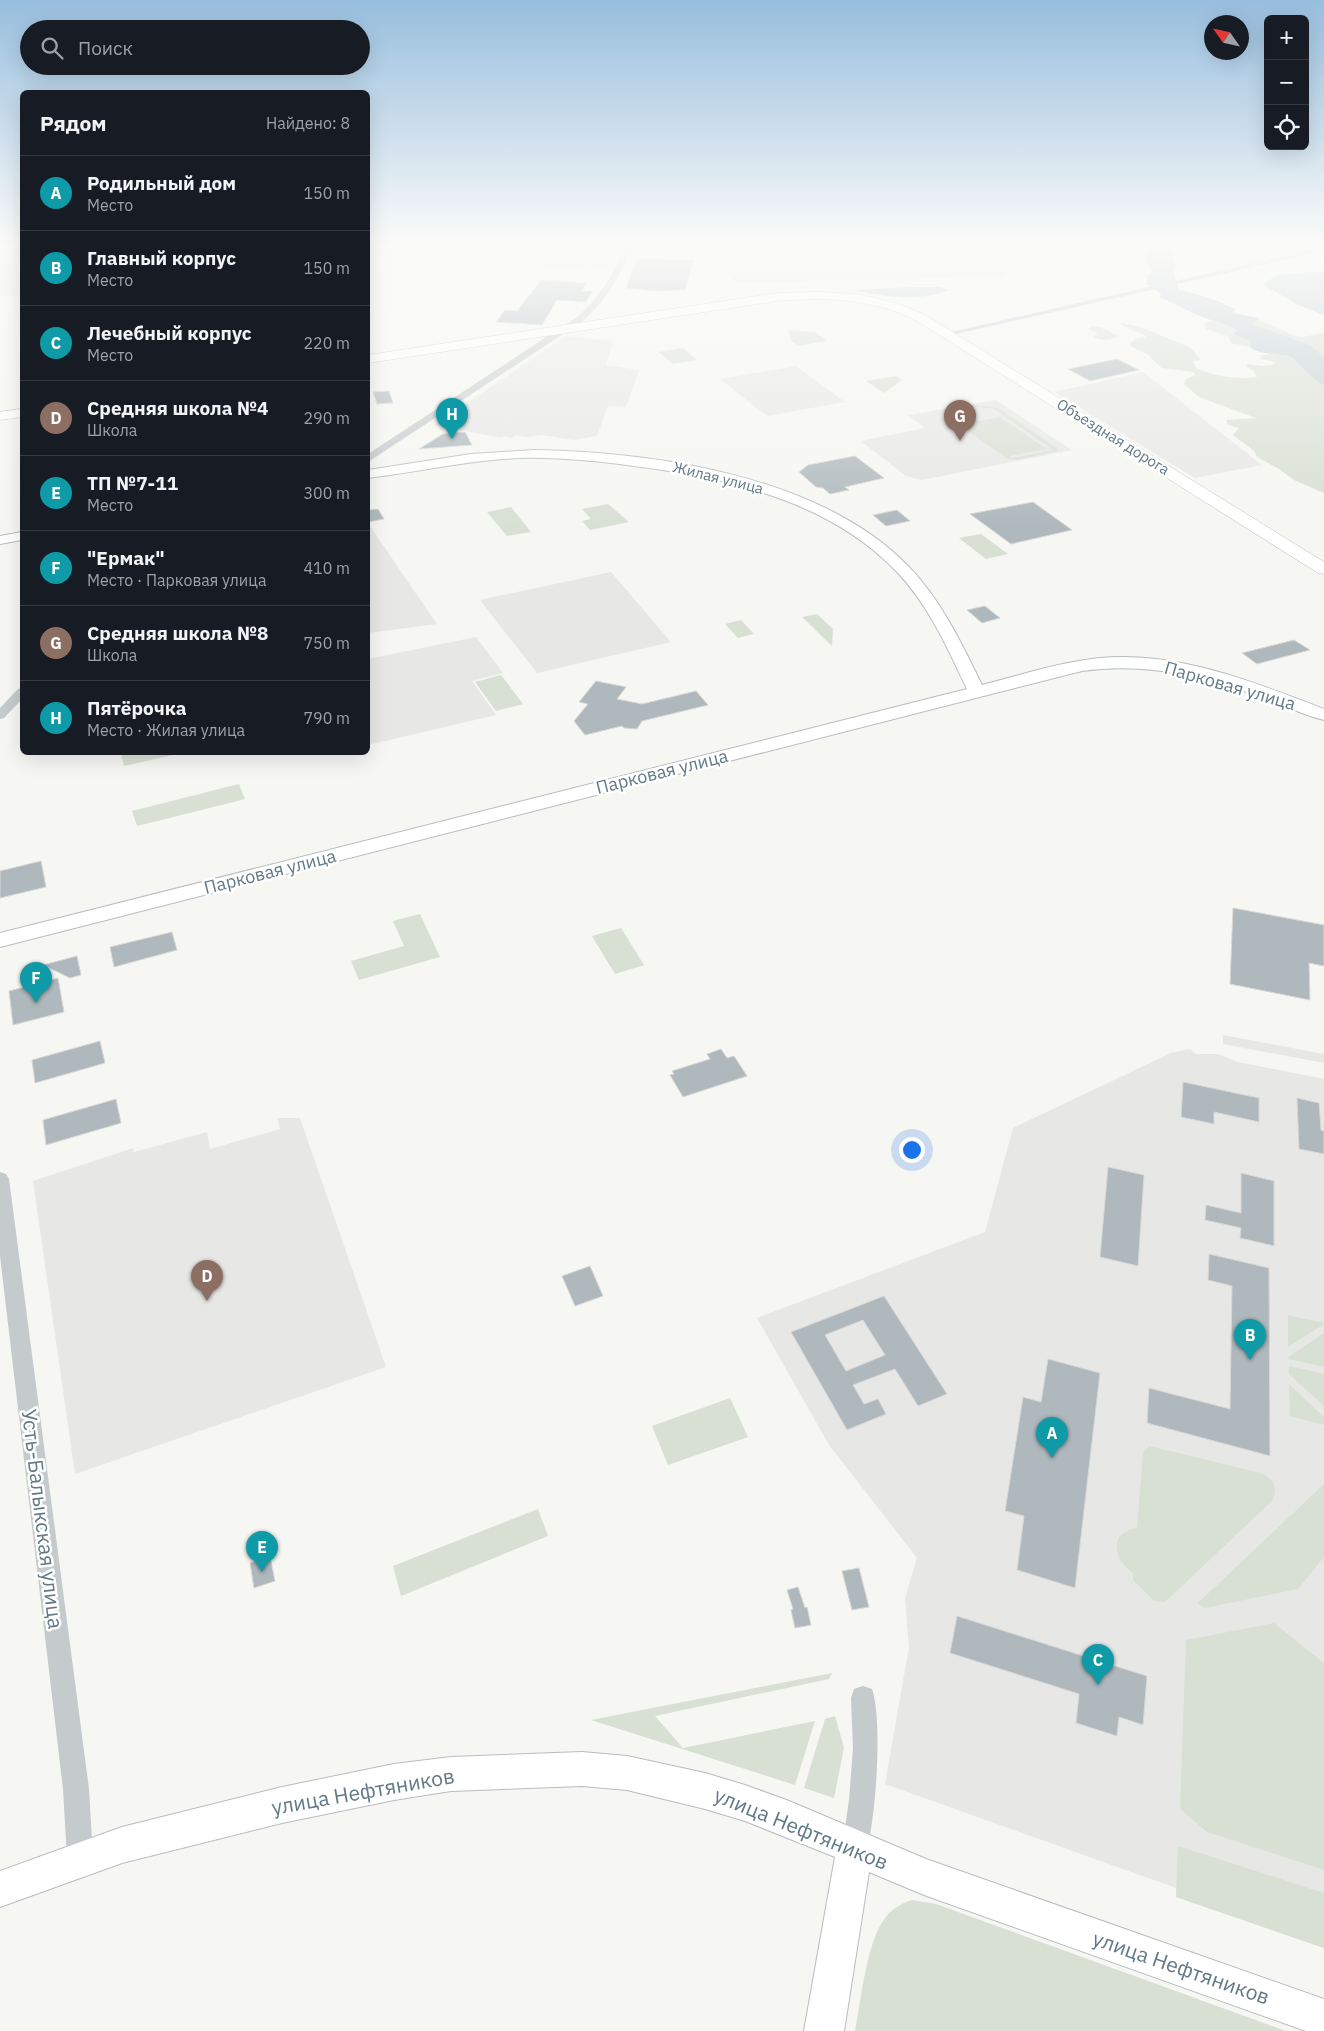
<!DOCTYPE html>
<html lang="ru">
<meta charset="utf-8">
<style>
:root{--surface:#171b24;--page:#242831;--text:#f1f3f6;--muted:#9ea1a6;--line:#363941;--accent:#d93025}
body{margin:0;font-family:"IBM Plex Sans",sans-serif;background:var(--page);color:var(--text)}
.controls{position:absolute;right:15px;top:15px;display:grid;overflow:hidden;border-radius:8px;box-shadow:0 5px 20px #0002}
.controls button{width:45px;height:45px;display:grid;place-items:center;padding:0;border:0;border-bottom:1px solid var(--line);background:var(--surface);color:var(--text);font:25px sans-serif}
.compass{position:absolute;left:1204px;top:15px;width:45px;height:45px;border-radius:50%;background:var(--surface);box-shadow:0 5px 20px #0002;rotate:304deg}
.you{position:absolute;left:911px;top:1149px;width:18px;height:18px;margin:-12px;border:4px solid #fff;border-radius:50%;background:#1a73e8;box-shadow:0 0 0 8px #1a73e833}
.badge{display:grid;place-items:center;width:32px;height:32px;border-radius:50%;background:var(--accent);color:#fff;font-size:16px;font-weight:700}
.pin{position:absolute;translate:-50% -41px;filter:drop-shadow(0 1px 2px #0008)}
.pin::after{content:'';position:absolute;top:26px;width:18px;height:15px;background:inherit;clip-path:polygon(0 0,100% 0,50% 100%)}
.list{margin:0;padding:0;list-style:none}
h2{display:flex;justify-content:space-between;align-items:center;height:65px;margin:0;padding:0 20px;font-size:21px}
h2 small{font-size:16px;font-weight:400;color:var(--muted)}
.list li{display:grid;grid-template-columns:32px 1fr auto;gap:15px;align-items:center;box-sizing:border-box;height:75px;padding:0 20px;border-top:1px solid var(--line)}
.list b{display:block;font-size:19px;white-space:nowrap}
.list p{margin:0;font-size:16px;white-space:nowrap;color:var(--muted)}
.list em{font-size:16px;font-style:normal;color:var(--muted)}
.icon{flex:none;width:28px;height:28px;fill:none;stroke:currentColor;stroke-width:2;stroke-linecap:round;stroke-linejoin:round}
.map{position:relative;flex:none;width:1324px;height:2031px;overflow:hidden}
.search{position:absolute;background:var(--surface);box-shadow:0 5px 20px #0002;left:20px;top:20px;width:350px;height:55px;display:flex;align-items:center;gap:12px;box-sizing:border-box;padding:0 18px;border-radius:28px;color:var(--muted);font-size:19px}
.panel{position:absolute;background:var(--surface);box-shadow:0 5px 20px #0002;left:20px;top:90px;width:350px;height:665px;border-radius:8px}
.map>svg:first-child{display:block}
.built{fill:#e7e8e6}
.green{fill:#d8dfd3;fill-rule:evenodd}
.water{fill:#beccd0}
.building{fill:#aeb8bd;stroke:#d8d8d5;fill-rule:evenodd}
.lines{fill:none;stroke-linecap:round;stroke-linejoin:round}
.secondary-casing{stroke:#b7bdc1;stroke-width:2}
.primary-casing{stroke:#b8bdc0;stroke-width:1}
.minor{fill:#c5cacd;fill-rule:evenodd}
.secondary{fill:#fff;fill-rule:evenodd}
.primary{fill:#fff;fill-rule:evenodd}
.labels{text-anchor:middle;stroke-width:5;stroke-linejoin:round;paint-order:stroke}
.far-street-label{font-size:15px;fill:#627987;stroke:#fff}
.street-label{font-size:18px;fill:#627987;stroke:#fff}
.near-street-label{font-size:21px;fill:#627987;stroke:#fff}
</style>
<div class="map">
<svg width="1324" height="2031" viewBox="0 0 1324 2031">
<rect width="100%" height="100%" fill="#f6f6f2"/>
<g class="built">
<polygon points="0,246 22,246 22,297 0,295"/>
<polygon points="368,246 444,246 443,248 567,256 569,254 582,255 581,257 588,257 590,255 614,256 606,268 596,268 594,271 368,256"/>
<polygon points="712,246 1118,246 1119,247 1105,247 1110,253 993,258 1006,276 737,283 713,260"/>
<polygon points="1183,246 1324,246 1324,247 1213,272 1174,270"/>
<polygon points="566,336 613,341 606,365 639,370 626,407 608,406 597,436 574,440 542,435 526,437 516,435 511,438 504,436 502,438 434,425"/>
<polygon points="796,366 845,402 767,416 720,379"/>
<polygon points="1143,372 1262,465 1195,478 1054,392"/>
<polygon points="996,400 1072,450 922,480 906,476 862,442 865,440 925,428 908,415"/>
<polygon points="370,526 408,582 437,624 368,633 368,527"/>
<polygon points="611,572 671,642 537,673 480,600"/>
<polygon points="476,637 503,673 472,681 496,715 368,745 368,659"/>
<polygon points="1223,1035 1324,1054 1324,1063 1223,1044"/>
<polygon points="1190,1049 1196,1054 1218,1054 1238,1062 1324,1079 1324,1948 1176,1897 1176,1888 885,1784 909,1647 905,1598 917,1558 829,1445 757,1318 985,1232 1013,1128 1171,1053"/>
<polygon points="277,1118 300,1118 386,1367 75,1474 33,1181 133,1148 134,1152 207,1132 210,1149 280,1129"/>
</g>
<g class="green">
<polygon points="1260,320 1295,336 1302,337 1324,333 1324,357 1312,346 1252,324"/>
<polygon points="1215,321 1226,323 1237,330 1233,334 1250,341 1250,347 1231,343 1228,336 1206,329 1204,325 1207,322"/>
<path d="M 1123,323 L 1140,327 L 1187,346 L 1193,350 L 1201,360 L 1193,361 L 1196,368 C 1216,376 1235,380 1257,377 L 1254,371 L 1246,366 L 1248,364 L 1262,366 L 1273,365 L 1275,362 L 1261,359 L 1261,356 C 1268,353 1289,354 1295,360 C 1304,369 1313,379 1324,386 L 1324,493 L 1294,480 L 1279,469 L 1257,457 L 1254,451 L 1233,435 L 1239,428 L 1228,425 L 1226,420 L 1256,418 L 1199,397 L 1184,384 L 1186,379 L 1196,375 L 1193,372 L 1162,368 L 1147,354 L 1132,347 L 1130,344 L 1135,339 L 1146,337 L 1146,336 L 1119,324 Z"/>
<path d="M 1092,326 L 1101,327 L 1119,336 C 1110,341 1103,341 1093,337 L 1098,333 L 1089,329 Z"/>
<polygon points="789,330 815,332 827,341 798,346 791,341"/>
<polygon points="683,348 697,360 673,364 659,352"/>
<polygon points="897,376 902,380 884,393 866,381"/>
<path d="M 976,405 L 998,408 L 1057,448 L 1058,451 L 1017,460 L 1006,458 L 948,417 L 947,414 L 952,409 ZM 978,407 L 994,409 L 1053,450 L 1012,458 L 1010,456 L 1047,449 L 1000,417 L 964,424 L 952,415 L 956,411 Z"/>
<polygon points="608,504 629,522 590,530 582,521 591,519 582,509"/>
<polygon points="511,507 531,532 507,536 487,512"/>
<polygon points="981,534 1008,554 986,559 959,538"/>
<polygon points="817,614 833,629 832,646 802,617"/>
<polygon points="741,620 754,634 738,638 725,624"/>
<polygon points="501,675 523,704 496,711 475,682"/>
<polygon points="129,753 129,752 182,753 124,766 121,754"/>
<polygon points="239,784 245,799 137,826 132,811"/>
<polygon points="420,914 440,957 359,980 351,961 404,946 393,921"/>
<polygon points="621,928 644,965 615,974 592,936"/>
<polygon points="1288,1315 1324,1323 1324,1324 1288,1347"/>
<polygon points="1324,1333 1324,1367 1289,1359 1288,1357"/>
<polygon points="1289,1366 1324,1374 1324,1406 1289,1374"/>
<polygon points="1289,1384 1324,1417 1324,1425 1290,1416"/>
<polygon points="730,1398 748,1437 668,1465 652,1426"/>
<path d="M 1149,1446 L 1261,1473 C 1273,1479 1279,1487 1272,1501 L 1165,1602 L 1154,1601 L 1133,1580 L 1133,1573 C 1113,1560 1108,1532 1137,1528 L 1143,1453 Z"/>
<polygon points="1324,1484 1324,1557 1298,1589 1205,1608 1198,1603"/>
<polygon points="538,1509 548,1536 401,1596 393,1566"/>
<polygon points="1274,1623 1324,1663 1324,1870 1207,1832 1180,1809 1186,1640"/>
<polygon points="832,1673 829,1679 655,1716 683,1748 815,1721 795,1785 591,1720"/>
<polygon points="835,1716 844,1748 834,1798 804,1788 825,1719"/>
<polygon points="1178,1846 1324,1893 1324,1948 1176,1897"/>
<path d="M 911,1900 L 936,1904 L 1286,2031 L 855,2031 C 861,2001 867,1939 886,1917 C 893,1908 901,1904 911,1900 Z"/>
</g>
<g class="water">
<path d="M 1155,246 L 1177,246 L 1172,249 L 1175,265 L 1173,272 L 1179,290 C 1199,294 1217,300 1235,309 L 1233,313 L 1260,318 L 1253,324 L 1312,346 L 1324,357 L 1324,386 C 1313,379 1304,369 1295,360 C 1286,351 1263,358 1250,347 L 1250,341 L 1233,334 L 1237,330 C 1225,322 1213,322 1200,316 C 1186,310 1175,303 1160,298 L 1161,294 L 1147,284 L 1147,276 L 1152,272 L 1145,261 L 1145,255 Z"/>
<polygon points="1324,271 1324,315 1296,304 1264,285 1266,282 1278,275"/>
<path d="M 913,287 L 939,287 L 949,290 C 920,302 884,297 855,290 Z"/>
</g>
<g class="building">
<polygon points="637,258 694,260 685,290 655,291 626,288"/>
<polygon points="541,280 587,283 581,291 593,291 586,302 557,300 542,325 496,322 505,310 517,311"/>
<polygon points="1117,359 1139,370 1090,381 1068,369"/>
<polygon points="389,391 393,403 377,404 373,392"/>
<polygon points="465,432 472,445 419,449 443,434"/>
<polygon points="855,456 884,478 845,487 849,490 830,494 823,488 816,487 799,472 808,465"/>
<polygon points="1033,502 1072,530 1011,544 970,514"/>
<polygon points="378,509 384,519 368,522 368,510"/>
<polygon points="897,510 910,521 886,526 873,515"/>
<polygon points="985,606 1000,618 982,623 967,610"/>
<polygon points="1294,640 1310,650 1257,664 1242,653"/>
<polygon points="596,681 626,687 617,699 642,704 696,691 708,705 642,721 637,729 624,728 622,726 585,735 574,721 588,704 579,702"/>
<polygon points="41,861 46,887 0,898 0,871"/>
<polygon points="1233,908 1324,925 1324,966 1309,963 1310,1000 1230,984"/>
<polygon points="172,932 177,950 114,967 110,947"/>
<polygon points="77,956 81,975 70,978 43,965"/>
<polygon points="58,978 64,1012 13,1025 9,991"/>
<polygon points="100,1041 105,1063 35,1083 32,1060"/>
<polygon points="721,1049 727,1058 734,1056 747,1076 683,1097 670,1075 674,1074 672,1071 710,1059 707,1054"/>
<polygon points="1183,1082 1259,1098 1259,1122 1214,1112 1214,1124 1181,1117"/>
<polygon points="1297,1098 1319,1103 1321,1130 1324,1131 1324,1154 1299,1149"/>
<polygon points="116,1099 121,1123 46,1145 43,1120"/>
<polygon points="1108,1167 1144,1175 1138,1266 1100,1257"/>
<polygon points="1241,1173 1274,1181 1274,1246 1240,1238 1241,1228 1205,1220 1206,1205 1241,1213"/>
<polygon points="1209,1254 1269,1268 1270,1456 1147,1423 1149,1388 1230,1409 1232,1286 1208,1280"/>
<polygon points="590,1266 603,1296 575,1306 562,1276"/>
<path d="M 884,1296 L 947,1394 L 918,1406 L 895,1369 L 853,1385 L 864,1404 L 878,1399 L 886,1414 L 847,1430 L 791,1332 ZM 863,1320 L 885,1355 L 846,1371 L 825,1335 Z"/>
<polygon points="1048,1359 1100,1373 1075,1588 1017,1570 1024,1516 1005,1511 1023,1397 1041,1402"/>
<polygon points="270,1556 275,1581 254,1588 250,1563"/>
<polygon points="859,1568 869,1607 852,1610 842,1571"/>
<polygon points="798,1587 805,1608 807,1607 811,1625 795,1628 791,1610 793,1609 787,1590"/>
<polygon points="957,1616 1147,1676 1143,1725 1119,1717 1117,1736 1076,1723 1079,1694 950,1653"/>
</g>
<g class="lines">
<g class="secondary-casing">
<g id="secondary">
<path d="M 534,450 C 655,452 822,476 909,567 C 941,600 962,644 982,685 C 1021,675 1060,662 1100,658 C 1177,651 1254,682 1324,709 L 1324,720 C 1304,715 1285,706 1266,699 C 1206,677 1147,662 1082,671 L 0,947 L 0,933 L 967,689 C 948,649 929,606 898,573 C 830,501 728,478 634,466 C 596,461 559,457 521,458 C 469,460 419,472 368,478 L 368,470 L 471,454 Z"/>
<polygon points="22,532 22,540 0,544 0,536"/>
<polygon points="582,1752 627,1756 705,1773 745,1785 789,1801 926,1859 1324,1999 1324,2031 1306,2031 924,1895 869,1872 844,2031 804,2031 835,1857 745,1821 705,1809 627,1790 582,1786 451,1791 394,1800 282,1823 122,1863 0,1907 0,1871 122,1827 282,1787 394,1764 451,1757"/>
</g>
</g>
<g class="primary-casing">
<g id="primary">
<path d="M 814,292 C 854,292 890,298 925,315 L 1324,562 L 1324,574 L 1318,573 L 917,321 C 872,298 826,297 777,301 L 368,363 L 368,355 L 777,293 Z"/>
<polygon points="22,409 22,417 0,420 0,412"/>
</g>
</g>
<g class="minor">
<path d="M 625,246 L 633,246 C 621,275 606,300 583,321 L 371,460 L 368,461 L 368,454 L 577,317 C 600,297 614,274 625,246 Z"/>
<polygon points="1324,247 1324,251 947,336 943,334"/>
<polygon points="22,688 22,699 4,718 0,719 0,708 18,689"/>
<polygon points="0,1172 6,1174 9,1179 89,1789 93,1858 89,1867 80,1871 71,1867 67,1858 63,1789 0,1256"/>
<path d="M 863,1686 L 872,1689 C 883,1718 876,1829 864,1858 L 855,1862 L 846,1858 L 842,1849 L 849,1800 L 853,1749 L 851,1698 L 854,1689 Z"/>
</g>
<use href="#secondary" class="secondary"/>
<use href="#primary" class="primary"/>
</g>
<linearGradient id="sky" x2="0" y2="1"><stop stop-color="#97bede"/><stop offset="0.46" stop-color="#fbfbf9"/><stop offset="1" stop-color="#fbfbf9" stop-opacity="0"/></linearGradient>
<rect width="1324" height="530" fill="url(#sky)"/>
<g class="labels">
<g class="far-street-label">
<text transform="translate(1113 437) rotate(32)" y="5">Объездная дорога</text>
<text transform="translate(718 478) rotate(14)" y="5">Жилая улица</text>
</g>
<g class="street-label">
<text transform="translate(1230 686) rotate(16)" y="6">Парковая улица</text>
<text transform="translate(662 772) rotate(-14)" y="6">Парковая улица</text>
<text transform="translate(270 872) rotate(-14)" y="6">Парковая улица</text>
</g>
<g class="near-street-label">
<text transform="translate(42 1519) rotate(83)" y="7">Усть-Балыкская улица</text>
<text transform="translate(363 1792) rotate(-10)" y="7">улица Нефтяников</text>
<text transform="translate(801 1829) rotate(22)" y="7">улица Нефтяников</text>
<text transform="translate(1181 1968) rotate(19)" y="7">улица Нефтяников</text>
</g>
</g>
</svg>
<div class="controls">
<button>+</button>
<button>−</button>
<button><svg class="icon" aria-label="locate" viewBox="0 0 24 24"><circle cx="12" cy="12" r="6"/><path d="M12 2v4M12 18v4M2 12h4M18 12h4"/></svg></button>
</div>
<svg class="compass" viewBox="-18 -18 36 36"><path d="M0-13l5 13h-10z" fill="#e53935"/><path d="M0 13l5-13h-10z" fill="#9ea1a6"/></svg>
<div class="you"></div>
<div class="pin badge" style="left:1052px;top:1458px;background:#0f9aa8">A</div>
<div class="pin badge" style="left:1250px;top:1360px;background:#0f9aa8">B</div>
<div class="pin badge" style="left:1098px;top:1685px;background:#0f9aa8">C</div>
<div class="pin badge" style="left:207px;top:1301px;background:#8d6e63">D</div>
<div class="pin badge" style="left:262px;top:1572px;background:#0f9aa8">E</div>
<div class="pin badge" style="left:36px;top:1003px;background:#0f9aa8">F</div>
<div class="pin badge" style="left:960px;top:441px;background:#8d6e63">G</div>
<div class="pin badge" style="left:452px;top:439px;background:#0f9aa8">H</div>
<div class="search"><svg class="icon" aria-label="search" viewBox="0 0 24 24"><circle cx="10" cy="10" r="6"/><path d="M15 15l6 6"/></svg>Поиск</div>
<section class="panel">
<h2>Рядом<small>Найдено: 8</small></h2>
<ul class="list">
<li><span class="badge" style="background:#0f9aa8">A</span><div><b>Родильный дом</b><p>Место</p></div><em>150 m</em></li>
<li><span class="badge" style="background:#0f9aa8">B</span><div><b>Главный корпус</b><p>Место</p></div><em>150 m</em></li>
<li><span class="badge" style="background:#0f9aa8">C</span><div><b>Лечебный корпус</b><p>Место</p></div><em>220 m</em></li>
<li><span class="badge" style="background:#8d6e63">D</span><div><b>Средняя школа №4</b><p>Школа</p></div><em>290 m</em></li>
<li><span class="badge" style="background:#0f9aa8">E</span><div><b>ТП №7-11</b><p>Место</p></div><em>300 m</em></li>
<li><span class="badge" style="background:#0f9aa8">F</span><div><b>&quot;Ермак&quot;</b><p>Место · Парковая улица</p></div><em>410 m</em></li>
<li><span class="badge" style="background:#8d6e63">G</span><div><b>Средняя школа №8</b><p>Школа</p></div><em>750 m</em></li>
<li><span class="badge" style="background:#0f9aa8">H</span><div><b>Пятёрочка</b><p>Место · Жилая улица</p></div><em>790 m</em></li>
</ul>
</section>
</div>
